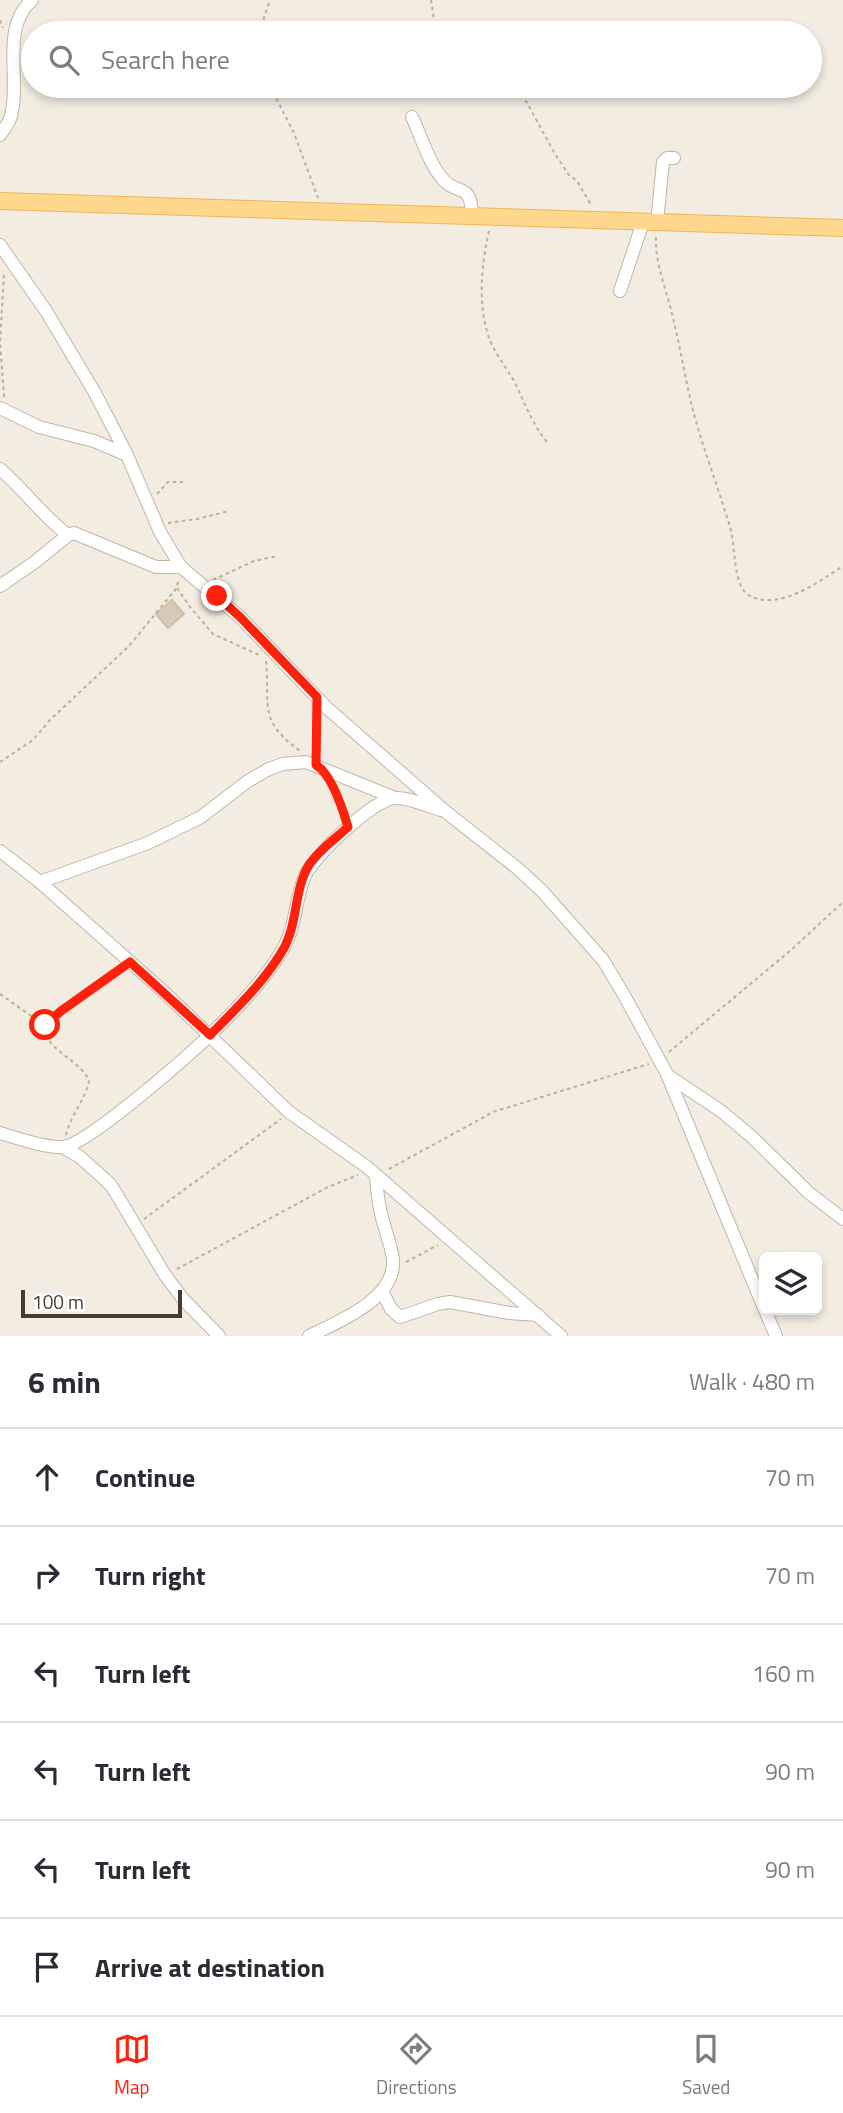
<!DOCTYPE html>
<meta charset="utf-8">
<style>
:root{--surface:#fff;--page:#f2f2f3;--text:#2b2b33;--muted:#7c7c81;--line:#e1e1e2;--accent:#ff210b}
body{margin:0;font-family:"Titillium Web",sans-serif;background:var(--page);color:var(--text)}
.controls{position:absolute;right:21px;bottom:21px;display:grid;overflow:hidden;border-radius:10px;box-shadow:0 4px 10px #0003}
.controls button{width:63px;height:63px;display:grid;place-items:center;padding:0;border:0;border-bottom:2px solid var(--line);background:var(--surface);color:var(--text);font:35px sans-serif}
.scale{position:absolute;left:21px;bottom:18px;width:161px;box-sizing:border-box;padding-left:7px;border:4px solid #443b32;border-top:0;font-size:19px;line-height:24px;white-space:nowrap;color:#443b32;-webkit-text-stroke:5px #fff;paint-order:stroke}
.stop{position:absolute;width:21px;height:21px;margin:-16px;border:5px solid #ff210b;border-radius:50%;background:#fff}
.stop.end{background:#ff210b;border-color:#fff;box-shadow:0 2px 7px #0008}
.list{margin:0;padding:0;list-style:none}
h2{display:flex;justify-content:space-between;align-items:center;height:91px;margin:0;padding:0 28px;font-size:30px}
h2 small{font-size:23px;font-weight:400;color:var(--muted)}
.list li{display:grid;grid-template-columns:46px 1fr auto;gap:21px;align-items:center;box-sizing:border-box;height:98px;padding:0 28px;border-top:2px solid var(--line)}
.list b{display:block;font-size:26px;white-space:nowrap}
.list em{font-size:23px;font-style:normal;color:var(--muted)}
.icon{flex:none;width:38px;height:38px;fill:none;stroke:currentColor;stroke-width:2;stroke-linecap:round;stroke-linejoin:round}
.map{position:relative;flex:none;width:843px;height:1336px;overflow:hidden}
.search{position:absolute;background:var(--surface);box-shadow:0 4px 10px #0003;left:21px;right:21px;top:21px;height:77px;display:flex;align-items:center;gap:18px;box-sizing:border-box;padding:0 24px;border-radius:38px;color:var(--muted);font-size:26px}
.sheet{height:679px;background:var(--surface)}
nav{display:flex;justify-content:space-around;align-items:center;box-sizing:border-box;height:98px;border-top:2px solid var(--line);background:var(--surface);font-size:19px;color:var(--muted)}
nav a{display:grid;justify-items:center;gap:4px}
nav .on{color:var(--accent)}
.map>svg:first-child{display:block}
.building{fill:#d8c9b9;stroke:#d0bea8;stroke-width:2}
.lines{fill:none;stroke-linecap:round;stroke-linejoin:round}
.minor-casing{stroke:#c1b6a6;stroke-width:14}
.major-casing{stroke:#edb655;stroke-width:18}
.path{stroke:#c1ae93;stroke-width:2;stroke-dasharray:3.5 3.5;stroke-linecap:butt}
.minor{stroke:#fff;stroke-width:12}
.major{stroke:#ffd88d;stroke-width:16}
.route{stroke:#ff210b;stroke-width:9}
</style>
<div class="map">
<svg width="843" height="1336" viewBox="0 0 843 1336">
<rect width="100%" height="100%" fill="#f2ece1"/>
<polygon class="building" points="172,600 184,614 168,628 156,614"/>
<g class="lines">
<g class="minor-casing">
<g id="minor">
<path d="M 412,117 C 421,136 428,161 441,177 C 457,198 471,179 472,216"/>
<path d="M 0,135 C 4,129 9,123 11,116 C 21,78 0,28 32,0"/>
<polyline points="657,222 663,162 667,158 674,158"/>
<polyline points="0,245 46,311 95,393 127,455 160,532 181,567 240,617 327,708 446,812 517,868 542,891 603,960 624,995 667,1074 764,1308"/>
<polyline points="620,291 643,222"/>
<polyline points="0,408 39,427 94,441 127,455"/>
<path d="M 0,469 C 25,490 42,516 68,535"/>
<polyline points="0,586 35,562 68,535 74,533 156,567 181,567"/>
<polyline points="0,851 40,882 164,992 289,1112 367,1167 561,1336"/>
<polyline points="40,882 148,843 201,817 248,781 269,769 283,764 306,762 395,798"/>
<polyline points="667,1075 721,1111 752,1137 809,1193 843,1219"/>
<path d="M 0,1133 C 17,1138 45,1148 63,1147 C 87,1145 188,1056 211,1034 C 236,1010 265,980 283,949 C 296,927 295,901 304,878 C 311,858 373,800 394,798 C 408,797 427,806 441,810"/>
<polyline points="63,1147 80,1157 111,1185 165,1275 183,1299 219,1336"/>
<polyline points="382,1291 391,1309 400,1317 438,1304 450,1302 509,1313 538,1315"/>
<polyline points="765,1310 776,1336"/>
<path d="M 309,1336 C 338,1322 396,1299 393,1260 C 392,1249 388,1239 385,1228 C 379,1211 377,1193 376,1175"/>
</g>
</g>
<g class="major-casing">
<polyline id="major" points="0,201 843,228"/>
</g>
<g class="path">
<polyline points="431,0 435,27 439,33"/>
<polyline points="0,20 3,28"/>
<polyline points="259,33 270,0"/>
<polyline points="270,86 294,133 318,198"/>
<polyline points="510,86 526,101 555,154 569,175 577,181 591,205"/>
<path d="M 489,231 C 481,266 477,309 491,343 C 498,358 509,371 516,385 C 526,406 532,423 547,442"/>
<path d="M 656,237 C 655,262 665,286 671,310 C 681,348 686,387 697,425 C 707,459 720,493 730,527 C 736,545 732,587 750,596 C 780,611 820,581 843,566"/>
<polyline points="4,397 0,342 4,273"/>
<polyline points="157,494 168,482 183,482"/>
<polyline points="168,523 197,519 229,511"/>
<polyline points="213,580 254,561 278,556"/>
<polyline points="177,588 190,607 213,634 259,655"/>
<path d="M 266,661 C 270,708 258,720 300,751"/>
<polyline points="317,752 317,716"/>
<polyline points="0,762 33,740 50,720 129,646 175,590 179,580"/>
<polyline points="331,786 345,816"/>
<polyline points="0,994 44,1025"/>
<polyline points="669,1052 791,950 843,902"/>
<path d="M 66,1135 C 70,1116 87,1097 89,1080 C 78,1059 50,1052 43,1029 L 61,1011 L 121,969"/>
<polyline points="389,1169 493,1112 649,1064"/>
<polyline points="144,1219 281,1119"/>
<polyline points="406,1262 438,1245"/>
<polyline points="177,1269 328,1187 358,1175"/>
</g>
<use href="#minor" class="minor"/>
<use href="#major" class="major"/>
</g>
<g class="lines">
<path class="route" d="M 45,1025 L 61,1011 L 130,962 L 210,1035 C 236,1009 266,980 284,948 C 298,922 294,889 309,865 C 319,850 335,839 348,827 C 343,810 332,774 316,765 L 317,697 L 240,617 L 217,596"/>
</g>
</svg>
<div class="controls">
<button><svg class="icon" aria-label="layers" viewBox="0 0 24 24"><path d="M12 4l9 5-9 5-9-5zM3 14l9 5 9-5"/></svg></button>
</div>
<div class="scale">100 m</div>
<div class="stop" style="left:45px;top:1025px"></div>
<div class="stop end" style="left:217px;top:596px"></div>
<div class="search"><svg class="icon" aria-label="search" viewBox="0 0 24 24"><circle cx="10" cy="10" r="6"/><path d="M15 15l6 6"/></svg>Search here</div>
</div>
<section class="sheet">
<h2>6 min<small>Walk · 480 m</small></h2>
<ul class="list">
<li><svg class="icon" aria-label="ahead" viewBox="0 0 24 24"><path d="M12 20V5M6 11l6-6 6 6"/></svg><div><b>Continue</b></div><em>70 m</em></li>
<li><svg class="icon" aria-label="right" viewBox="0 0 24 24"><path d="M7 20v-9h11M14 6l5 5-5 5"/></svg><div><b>Turn right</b></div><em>70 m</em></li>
<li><svg class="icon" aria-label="left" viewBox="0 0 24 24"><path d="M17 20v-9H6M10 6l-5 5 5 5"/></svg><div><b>Turn left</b></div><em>160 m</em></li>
<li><svg class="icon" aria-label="left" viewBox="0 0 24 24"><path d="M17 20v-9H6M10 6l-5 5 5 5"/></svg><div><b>Turn left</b></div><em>90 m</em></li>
<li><svg class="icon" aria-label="left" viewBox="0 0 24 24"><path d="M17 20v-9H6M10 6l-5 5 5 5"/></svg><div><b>Turn left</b></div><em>90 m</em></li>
<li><svg class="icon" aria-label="arrive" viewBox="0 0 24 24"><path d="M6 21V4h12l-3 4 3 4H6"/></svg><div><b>Arrive at destination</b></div></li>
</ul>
</section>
<nav>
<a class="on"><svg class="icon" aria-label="map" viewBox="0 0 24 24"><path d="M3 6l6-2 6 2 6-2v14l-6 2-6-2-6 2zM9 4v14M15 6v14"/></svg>Map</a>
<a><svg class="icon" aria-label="directions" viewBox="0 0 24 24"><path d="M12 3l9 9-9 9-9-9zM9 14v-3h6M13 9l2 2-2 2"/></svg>Directions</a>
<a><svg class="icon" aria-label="saved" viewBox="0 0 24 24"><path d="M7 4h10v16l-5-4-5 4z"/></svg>Saved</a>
</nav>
